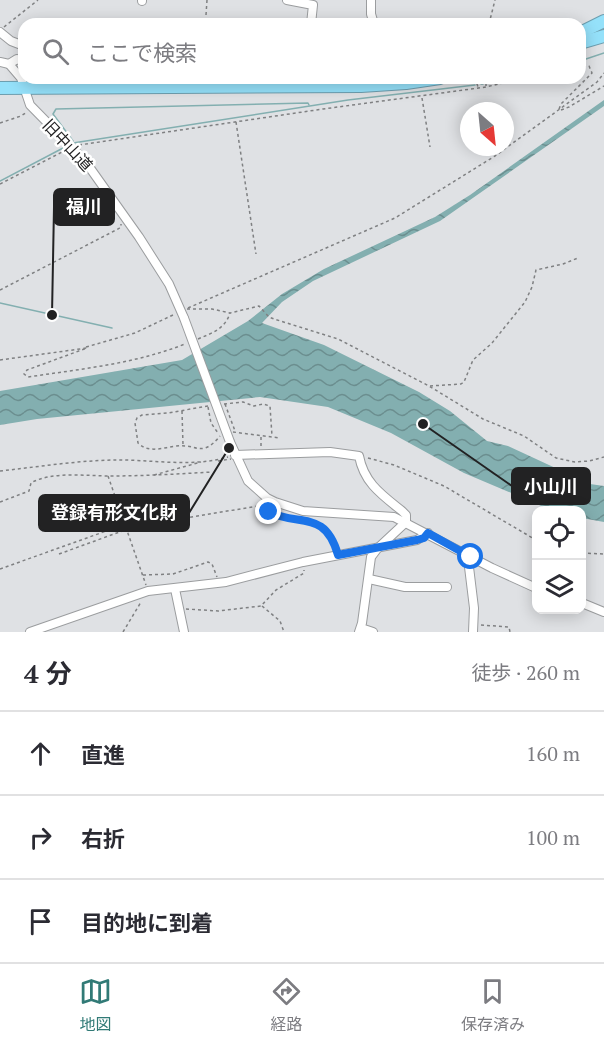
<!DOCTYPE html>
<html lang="ja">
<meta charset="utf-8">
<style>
:root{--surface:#fff;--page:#f7f7f7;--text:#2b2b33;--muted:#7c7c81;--line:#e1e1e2;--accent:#317a76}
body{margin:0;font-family:"PT Serif","Noto Sans JP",serif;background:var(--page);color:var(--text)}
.controls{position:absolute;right:18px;bottom:18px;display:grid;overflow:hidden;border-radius:12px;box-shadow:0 3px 15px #0003}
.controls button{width:54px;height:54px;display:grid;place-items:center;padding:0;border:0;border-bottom:2px solid var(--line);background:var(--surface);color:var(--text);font:30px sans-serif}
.compass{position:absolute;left:460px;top:102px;width:54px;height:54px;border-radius:50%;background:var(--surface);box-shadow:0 3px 15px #0003;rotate:153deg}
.stop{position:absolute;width:18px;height:18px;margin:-14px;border:4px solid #1a73e8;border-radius:50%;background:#fff}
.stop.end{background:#1a73e8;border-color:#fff;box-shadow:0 2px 6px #0008}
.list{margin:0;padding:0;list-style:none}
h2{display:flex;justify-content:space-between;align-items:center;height:78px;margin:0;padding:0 24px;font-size:26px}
h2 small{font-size:20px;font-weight:400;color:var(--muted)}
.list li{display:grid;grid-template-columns:39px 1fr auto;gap:18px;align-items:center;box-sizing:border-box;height:84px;padding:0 24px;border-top:2px solid var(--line)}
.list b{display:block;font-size:22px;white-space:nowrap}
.list em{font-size:20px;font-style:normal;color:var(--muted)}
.icon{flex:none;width:33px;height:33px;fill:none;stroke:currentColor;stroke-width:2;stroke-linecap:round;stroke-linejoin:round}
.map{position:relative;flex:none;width:604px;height:632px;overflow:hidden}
.search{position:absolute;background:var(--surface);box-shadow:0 3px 15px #0003;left:18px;right:18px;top:18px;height:66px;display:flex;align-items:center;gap:15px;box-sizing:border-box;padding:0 21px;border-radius:18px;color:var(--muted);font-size:22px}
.sheet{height:330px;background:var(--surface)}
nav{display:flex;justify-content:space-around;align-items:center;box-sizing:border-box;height:84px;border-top:2px solid var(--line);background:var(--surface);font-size:16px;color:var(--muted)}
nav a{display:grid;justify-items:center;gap:3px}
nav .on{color:var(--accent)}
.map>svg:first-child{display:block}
.water{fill:url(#water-waves)}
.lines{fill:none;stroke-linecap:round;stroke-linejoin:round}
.stream{stroke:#83afb0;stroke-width:1.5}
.minor-casing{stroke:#9b9d9f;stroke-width:10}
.highway-casing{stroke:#6d9eaf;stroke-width:14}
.path{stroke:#7f8082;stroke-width:1.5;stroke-dasharray:3 3;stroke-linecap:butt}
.minor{stroke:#fff;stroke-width:8}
.highway{stroke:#95e1fa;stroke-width:12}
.minor-bridge-casing{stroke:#9b9d9f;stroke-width:10;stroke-linecap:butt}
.minor-bridge{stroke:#fff;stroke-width:8}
.route{stroke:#1a73e8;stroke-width:8}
.labels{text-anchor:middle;stroke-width:5;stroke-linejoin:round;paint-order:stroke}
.street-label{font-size:16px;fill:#222223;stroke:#fff}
.leader{fill:none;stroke:#222223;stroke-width:2}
.callout-dot{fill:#222223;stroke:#fff;stroke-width:2}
.callout{fill:#222223;stroke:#222223;stroke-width:2}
.callout-label{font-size:18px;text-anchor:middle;font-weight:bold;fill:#fff}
</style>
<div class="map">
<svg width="604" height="632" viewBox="0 0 604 632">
<defs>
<pattern id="water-waves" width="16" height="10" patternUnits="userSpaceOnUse" patternTransform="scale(1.5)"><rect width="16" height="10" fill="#83afb0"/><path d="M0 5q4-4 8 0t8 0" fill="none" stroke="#6b8e8f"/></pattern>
</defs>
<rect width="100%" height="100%" fill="#dfe1e4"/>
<polygon class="water" points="604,100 604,106 440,221 313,281 282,302 262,323 324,345 419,392 450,411 487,441 508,446 590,484 604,486 604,522 582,518 582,511 549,510 535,503 464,473 391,433 328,407 260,397 37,419 0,425 0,391 182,360 248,321 282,294 324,269 435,217 470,195"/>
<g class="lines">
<g class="stream">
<polyline points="580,61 604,53"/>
<polyline points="502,79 508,78"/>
<polyline points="490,82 498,80"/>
<polyline points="481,84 483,84"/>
<polyline points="73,141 53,114 56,109 308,103 309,105"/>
<polyline points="73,143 348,100 475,85"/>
<polyline points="0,181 65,147"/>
<polyline points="0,303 112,328"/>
</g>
<g class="minor-casing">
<g id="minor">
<polyline points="287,0 313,5 311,24"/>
<polyline points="371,0 371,14 374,24"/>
<polyline points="142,1 142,0"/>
<polyline points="0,32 11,41 24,46"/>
<polyline points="0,62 9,64 17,59 24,62"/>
<polyline points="9,64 21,78 30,105 85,161 139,237 169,284 184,318"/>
<polyline points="230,442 248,481 267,498 275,502 303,511 394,517 492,568 536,588"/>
<path d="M 235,455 L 330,452 L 359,456 C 364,483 382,495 402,511 L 406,515 L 406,522"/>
<polyline points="471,557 469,567 474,608 473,632"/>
<polyline points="369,579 405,587 447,587"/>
<polyline points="175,589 184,632"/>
<polyline points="582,603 604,612"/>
<polyline points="361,628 373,632"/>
<polyline points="30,632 148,591 226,582 303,562 417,540 428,533"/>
<polyline points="359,632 362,623 371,557 377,549 406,522"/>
</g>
</g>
<g class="highway-casing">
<g id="highway">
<polyline points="580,33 604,21"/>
<polyline points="580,43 604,36"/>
<polyline points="0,88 361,86 406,83 440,78"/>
</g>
</g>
<g class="path">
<polyline points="206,15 207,0"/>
<polyline points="489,24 495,0"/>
<polyline points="4,27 38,0"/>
<polyline points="475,78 478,87"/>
<polyline points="486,86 486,78"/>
<polyline points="422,98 430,147"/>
<polyline points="559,109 561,104 592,73 589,66 580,67"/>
<polyline points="561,110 569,107 604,86"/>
<polyline points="236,122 256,254"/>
<polyline points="0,123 21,116 27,112"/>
<polyline points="79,145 323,109 486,87 523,78"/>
<polyline points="0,184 66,150"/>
<polyline points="0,290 118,229 121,227 121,224"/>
<polyline points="188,308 395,218 495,156 597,82 604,73"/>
<polyline points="187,309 212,309 230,313 259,306 269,317 274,319 338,339 429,386 483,419 524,436 556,458 575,462 589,461 604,457"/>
<path d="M 198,339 C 212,333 225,329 230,313"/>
<polyline points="86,347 135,333 175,314"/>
<path d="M 0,360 L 87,348 L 27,370 L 24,374 L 28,377 C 81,369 134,364 185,344"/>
<polyline points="430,386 461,384 464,382 473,360 492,343 525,302 532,287 536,270 563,264 578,258"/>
<polyline points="224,404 243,402 254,406 263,404 270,406 272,436"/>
<polyline points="225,404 235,431"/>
<path d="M 208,406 L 168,413 L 142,415 L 137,418 L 135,423 L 138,443 C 151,456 170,444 185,446 C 192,446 197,450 205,448 C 211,446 216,441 220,436"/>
<polyline points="208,407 211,423 218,433"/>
<polyline points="182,411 183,445"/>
<polyline points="233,432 280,438"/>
<polyline points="261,437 261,448"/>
<polyline points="368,458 394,465 444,486 536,540"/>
<polyline points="218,461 231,459"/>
<path d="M 0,471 C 37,467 74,461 112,460 C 149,459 191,468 228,457"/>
<polyline points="154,475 201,462"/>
<polyline points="108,476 146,585"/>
<path d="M 0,502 L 29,491 L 31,483 C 51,471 87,476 110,476 C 144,476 178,474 212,472"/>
<polyline points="274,510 281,516"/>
<path d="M 125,528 L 258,506 C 264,508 268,513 274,515 C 305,526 319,512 337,549"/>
<polyline points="582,553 604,554"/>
<polyline points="59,554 125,530"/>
<polyline points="0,569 123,525"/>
<polyline points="143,575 173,574 208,562 212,564 217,577"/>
<polyline points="262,606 280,621 284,632"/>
<polyline points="186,609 218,611 261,606 276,590 304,573 304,570"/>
<polyline points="481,625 509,627 510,632"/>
<polyline points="123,632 141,602"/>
</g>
<use href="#minor" class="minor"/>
<use href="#highway" class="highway"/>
<g class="minor-bridge-casing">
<polyline id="minor-bridge" points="184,318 230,442"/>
</g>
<use href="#minor-bridge" class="minor-bridge"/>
</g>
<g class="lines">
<path class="route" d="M 269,512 C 299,527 325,509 338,555 L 417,540 L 424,538 L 428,533 L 471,557"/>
</g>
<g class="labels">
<g class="street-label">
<text transform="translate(68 145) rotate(47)" y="6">旧中山道</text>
</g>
</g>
<path class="leader" d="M52 315L54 207M423 424L512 486M229 448L189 513"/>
<g class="callout-dot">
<circle cx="52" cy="315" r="6"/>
<circle cx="423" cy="424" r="6"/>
<circle cx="229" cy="448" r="6"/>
</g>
<g class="callout">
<rect x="54" y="189" width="60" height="36" rx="6"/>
<rect x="512" y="468" width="78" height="36" rx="6"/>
<rect x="39" y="495" width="150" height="36" rx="6"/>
</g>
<g class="callout-label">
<text x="84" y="213">福川</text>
<text x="551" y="493">小山川</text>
<text x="114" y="519">登録有形文化財</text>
</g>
</svg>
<div class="controls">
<button><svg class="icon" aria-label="locate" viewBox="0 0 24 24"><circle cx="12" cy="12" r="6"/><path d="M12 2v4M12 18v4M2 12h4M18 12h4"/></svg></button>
<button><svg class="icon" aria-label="layers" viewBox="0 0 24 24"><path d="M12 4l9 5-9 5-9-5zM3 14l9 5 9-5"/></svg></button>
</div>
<svg class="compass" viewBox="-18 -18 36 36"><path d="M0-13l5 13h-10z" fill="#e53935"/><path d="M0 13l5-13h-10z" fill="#7c7c81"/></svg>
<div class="stop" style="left:471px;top:557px"></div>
<div class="stop end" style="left:269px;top:512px"></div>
<div class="search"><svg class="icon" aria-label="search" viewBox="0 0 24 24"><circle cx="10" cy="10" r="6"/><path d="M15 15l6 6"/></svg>ここで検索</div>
</div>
<section class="sheet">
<h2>4 分<small>徒歩 · 260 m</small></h2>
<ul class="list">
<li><svg class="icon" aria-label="ahead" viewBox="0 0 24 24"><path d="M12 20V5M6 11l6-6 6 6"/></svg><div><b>直進</b></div><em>160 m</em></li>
<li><svg class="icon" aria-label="right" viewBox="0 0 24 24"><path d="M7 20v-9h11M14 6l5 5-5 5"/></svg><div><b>右折</b></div><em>100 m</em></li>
<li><svg class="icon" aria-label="arrive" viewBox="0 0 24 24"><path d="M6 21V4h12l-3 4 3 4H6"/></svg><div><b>目的地に到着</b></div></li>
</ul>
</section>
<nav>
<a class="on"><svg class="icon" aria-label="map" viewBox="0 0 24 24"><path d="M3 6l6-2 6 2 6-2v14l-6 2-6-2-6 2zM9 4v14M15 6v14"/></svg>地図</a>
<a><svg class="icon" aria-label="directions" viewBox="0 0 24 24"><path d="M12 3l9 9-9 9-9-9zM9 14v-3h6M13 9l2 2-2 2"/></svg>経路</a>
<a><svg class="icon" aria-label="saved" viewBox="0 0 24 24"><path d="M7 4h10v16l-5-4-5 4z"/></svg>保存済み</a>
</nav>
